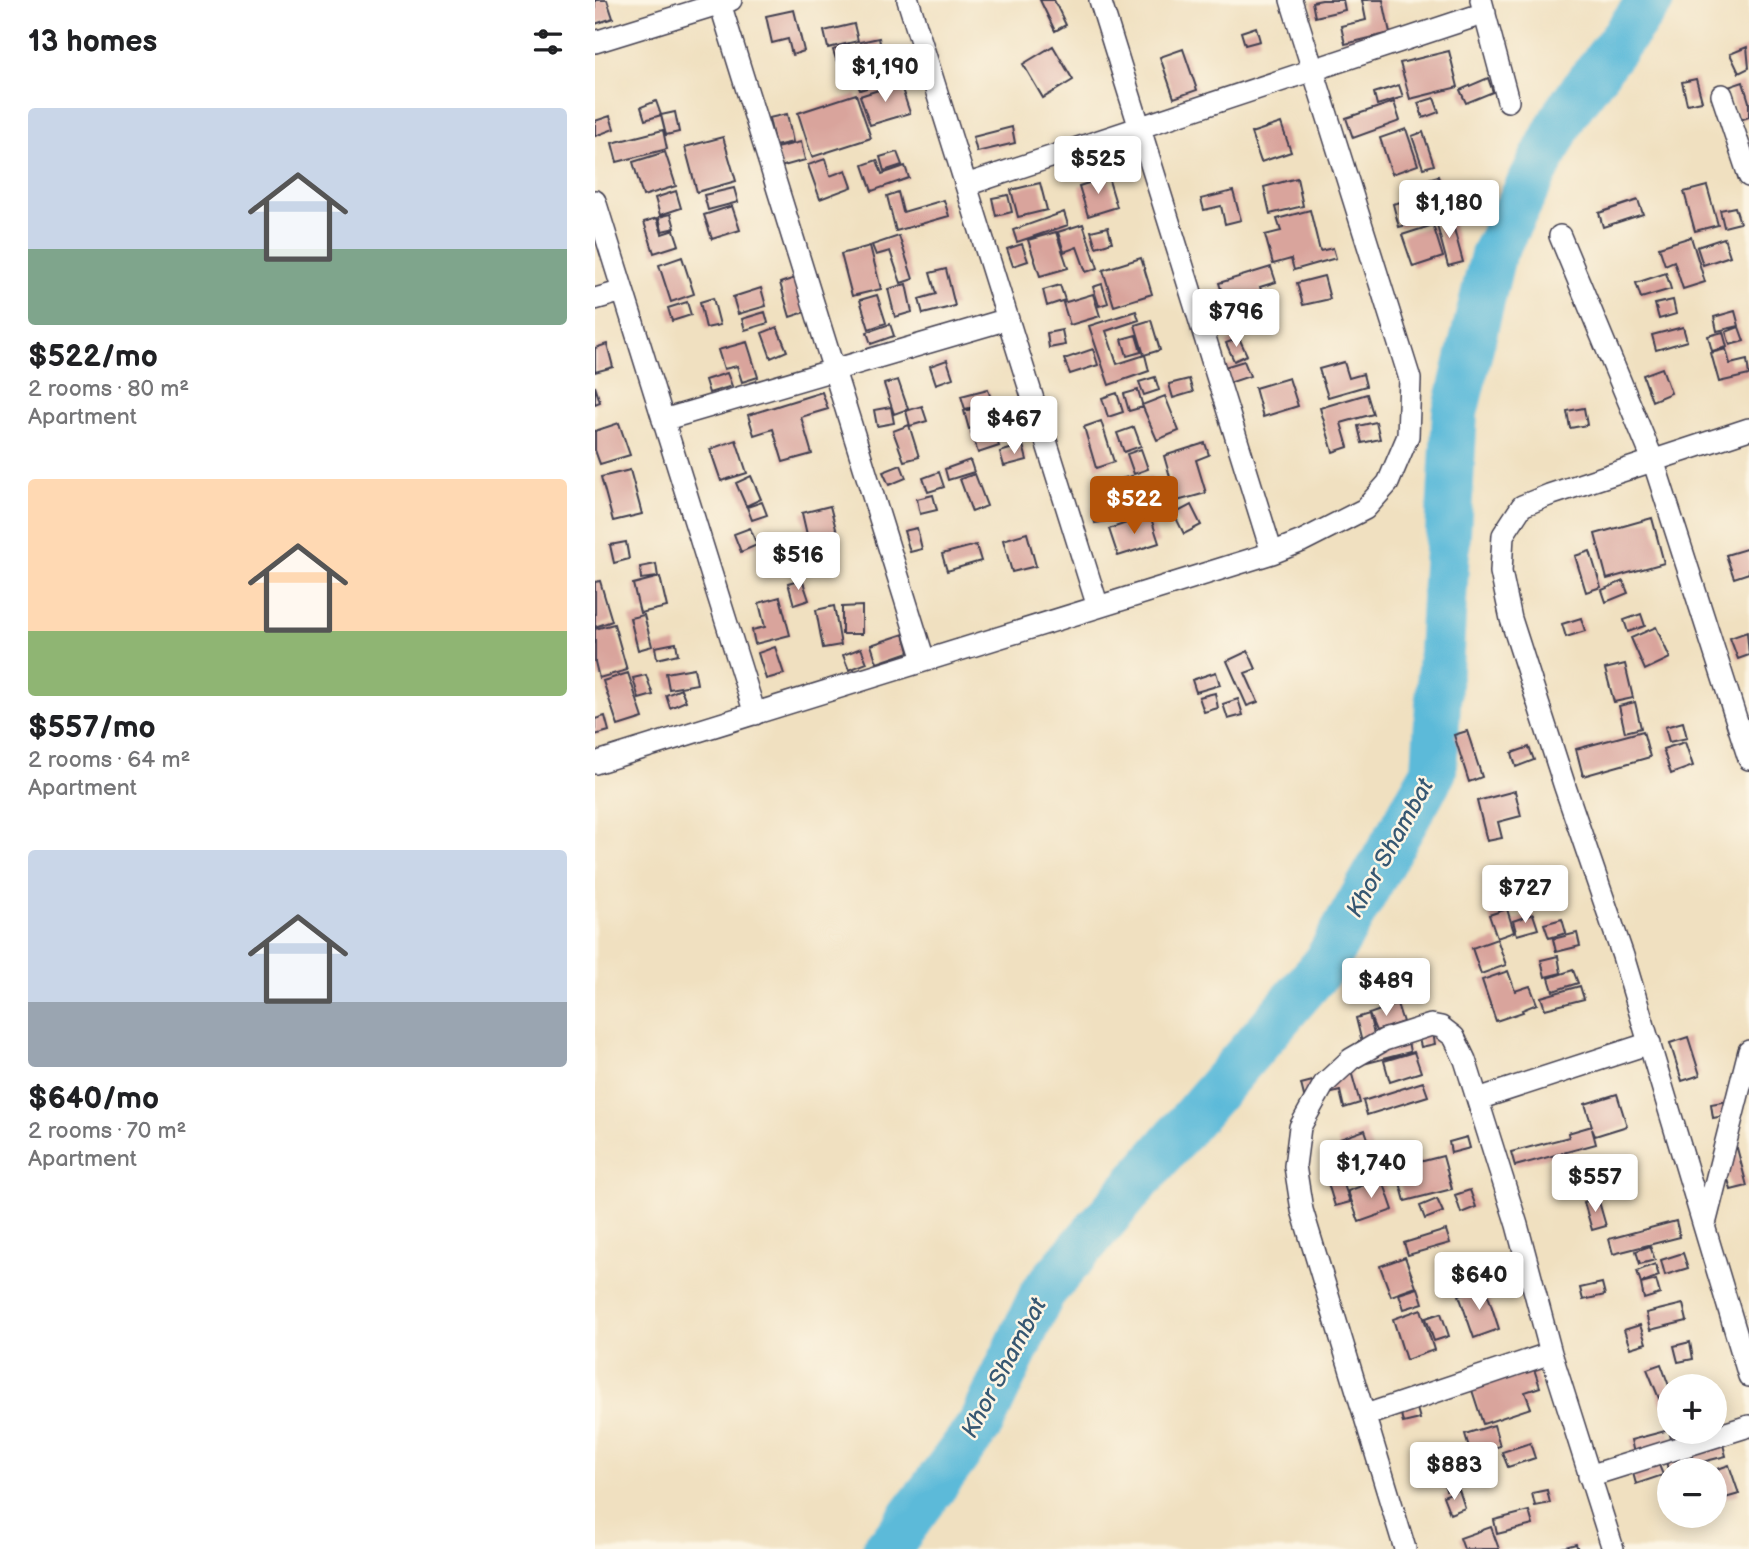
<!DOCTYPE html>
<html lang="en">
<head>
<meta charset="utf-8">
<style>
	:root { --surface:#fff; --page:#f6f6f6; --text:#202124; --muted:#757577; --accent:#b45309 }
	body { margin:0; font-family:"Balsamiq Sans",sans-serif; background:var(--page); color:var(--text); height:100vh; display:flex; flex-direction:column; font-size:26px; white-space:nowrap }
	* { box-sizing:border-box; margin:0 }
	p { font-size:23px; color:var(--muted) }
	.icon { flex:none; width:38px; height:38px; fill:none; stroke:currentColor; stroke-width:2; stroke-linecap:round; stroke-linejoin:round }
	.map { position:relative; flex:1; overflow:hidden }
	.details { display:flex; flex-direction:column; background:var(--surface); width:595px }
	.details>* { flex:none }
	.fabs { position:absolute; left:1062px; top:1374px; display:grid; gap:14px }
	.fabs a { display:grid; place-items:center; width:70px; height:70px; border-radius:50%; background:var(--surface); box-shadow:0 4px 18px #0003; font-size:35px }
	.price { position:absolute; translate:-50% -60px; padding:0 16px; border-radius:7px; background:#fff; color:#222; font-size:23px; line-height:46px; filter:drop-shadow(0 2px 4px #0008) }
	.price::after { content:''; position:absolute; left:50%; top:42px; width:21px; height:16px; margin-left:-10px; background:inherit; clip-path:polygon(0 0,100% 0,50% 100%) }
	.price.active { background:var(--accent); color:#fff }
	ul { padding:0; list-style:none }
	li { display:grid; align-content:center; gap:14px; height:371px; padding:0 28px }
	li span { display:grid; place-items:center; height:217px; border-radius:7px; color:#555 }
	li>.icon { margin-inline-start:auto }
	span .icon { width:126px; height:126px; fill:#fffc; stroke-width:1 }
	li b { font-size:30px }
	h2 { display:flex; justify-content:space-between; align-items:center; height:84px; padding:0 28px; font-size:30px }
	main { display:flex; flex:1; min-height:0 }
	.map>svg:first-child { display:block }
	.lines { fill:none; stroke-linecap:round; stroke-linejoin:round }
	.river { stroke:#5bbad9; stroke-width:46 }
	.building { fill:#d9a49c }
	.street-casing { stroke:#413e4f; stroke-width:24 }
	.street { stroke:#fff; stroke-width:21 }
	.labels { text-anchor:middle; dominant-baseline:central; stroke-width:5; stroke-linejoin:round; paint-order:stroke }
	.water-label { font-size:24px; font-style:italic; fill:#365772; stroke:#fcf5e5 }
</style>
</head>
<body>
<main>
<section class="details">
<h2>13 homes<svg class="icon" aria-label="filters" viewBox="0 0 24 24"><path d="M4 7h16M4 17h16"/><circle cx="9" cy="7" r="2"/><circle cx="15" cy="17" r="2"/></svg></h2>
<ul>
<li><span style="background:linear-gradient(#c9d6e8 65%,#7fa58c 0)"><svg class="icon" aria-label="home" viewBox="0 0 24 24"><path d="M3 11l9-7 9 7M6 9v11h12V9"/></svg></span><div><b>$522/mo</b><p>2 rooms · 80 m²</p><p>Apartment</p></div></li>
<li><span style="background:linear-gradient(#ffd9b3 70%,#8fb573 0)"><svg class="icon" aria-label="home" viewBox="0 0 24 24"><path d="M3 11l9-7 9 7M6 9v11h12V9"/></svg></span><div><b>$557/mo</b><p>2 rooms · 64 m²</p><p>Apartment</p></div></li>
<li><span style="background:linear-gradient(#c9d6e8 70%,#9aa5b1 0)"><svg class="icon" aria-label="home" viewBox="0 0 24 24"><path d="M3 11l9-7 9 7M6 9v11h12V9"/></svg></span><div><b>$640/mo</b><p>2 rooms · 70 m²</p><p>Apartment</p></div></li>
</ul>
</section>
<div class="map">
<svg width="1154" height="1549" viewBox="0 0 1154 1549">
	<rect width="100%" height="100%" fill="#fcf5e5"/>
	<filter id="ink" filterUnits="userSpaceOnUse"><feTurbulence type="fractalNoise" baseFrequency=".0143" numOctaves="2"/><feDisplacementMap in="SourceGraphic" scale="14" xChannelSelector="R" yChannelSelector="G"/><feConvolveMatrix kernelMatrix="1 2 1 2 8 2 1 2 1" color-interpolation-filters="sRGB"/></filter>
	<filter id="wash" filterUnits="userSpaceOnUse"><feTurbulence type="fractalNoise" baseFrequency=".00686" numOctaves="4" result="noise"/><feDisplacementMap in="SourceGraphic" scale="28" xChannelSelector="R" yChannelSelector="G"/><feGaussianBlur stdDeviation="1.57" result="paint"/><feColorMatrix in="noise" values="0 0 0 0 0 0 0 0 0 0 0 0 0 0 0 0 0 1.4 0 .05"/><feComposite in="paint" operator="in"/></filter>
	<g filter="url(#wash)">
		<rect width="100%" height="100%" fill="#f0e0c0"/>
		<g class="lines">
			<path class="river" d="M290,1549L297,1543L387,1422L448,1292L729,965L839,771L860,413L898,255L971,112L1056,0"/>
		</g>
		<g id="blocks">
			<path class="building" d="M0,0H12L18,18L0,24Z
				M445,0H459L471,25L460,31Z
				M727,0H748L750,10L720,17L717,2Z
				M767,0H788L795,33L750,44L746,26L771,20Z
				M199,10L209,51L197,55L193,39L177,43L171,16Z
				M259,24L263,41L233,48L229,31Z
				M661,27L665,41L650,45L646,32Z
				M284,38L287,53L269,57L265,42Z
				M254,44L258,57L242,62L238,50Z
				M458,46L478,80L448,98L428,64Z
				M1152,47L1154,68L1144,73L1135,54Z
				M588,49L602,90L579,98L565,57Z
				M854,51L863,87L815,99L805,63Z
				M271,64L278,86L265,90L257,69Z
				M893,78L898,92L871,103L865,90Z
				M1101,79L1107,101L1092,104L1087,82Z
				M1148,82L1154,102V117L1145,120L1133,87Z
				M305,83L315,113L275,125L265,96Z
				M804,85L808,97L782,105L779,93Z
				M261,94L276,138L217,157L203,113Z
				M839,98L844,112L828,118L823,103Z
				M61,101L66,115L50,120L46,107Z
				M799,102L805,121L758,138L751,118Z
				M80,112L84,132L71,135L66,115Z
				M192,114L198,142L180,146L174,118Z
				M15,116L19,129L0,136V121Z
				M686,123L696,152L666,162L656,133Z
				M417,127L420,143L382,152L378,137Z
				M811,129L823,165L797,174L785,138Z
				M68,130L72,149L22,162L17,143Z
				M828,132L839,165L828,168L817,136Z
				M128,137L141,181L102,192L90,147Z
				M206,142L210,160L185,167L181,148Z
				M70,152L81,186L48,196L38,162Z
				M302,152L307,165L289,171L285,157Z
				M230,159L235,176L251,170L257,187L225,199L213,165Z
				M282,160L287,174L310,166L314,178L277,191L268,165Z
				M843,176L855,212L839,217L827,181Z
				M513,177L522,207L493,216L484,186Z
				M702,178L708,206L675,214L669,187Z
				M445,183L452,210L423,217L416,190Z
				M1112,186L1123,225L1100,231L1089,192Z
				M139,188L143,202L113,210L109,195Z
				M81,191L86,208L65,215L60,198Z
				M638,191L646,220L630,224L626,206L609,210L606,199Z
				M303,192L308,212L349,200L354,216L301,231L292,196Z
				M413,195L417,212L401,216L397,198Z
				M829,196L835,219L804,227L798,204Z
				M1043,200L1048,214L1008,227L1004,213Z
				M137,206L145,230L117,239L109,215Z
				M1140,207L1145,223L1129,227L1125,210Z
				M715,210L725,251L738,248L741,258L699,270L696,259L678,264L670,235L686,231L682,219Z
				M469,212L473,225L422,242L418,230Z
				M76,214L80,228L67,231L64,217Z
				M855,214L868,262L853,266L840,218Z
				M62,218L67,234L79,230L84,245L59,253L49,222Z
				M488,224L503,268L491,272L482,247L469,252L463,232Z
				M838,225L848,257L818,267L807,235Z
				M513,227L517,242L501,247L496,231Z
				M461,232L473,268L445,276L433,240Z
				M304,236L318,279L306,283L295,251L281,255L277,245Z
				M1096,237L1110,282L1088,289L1079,261L1070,265L1064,247Z
				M1129,238L1135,256L1108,265L1102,247Z
				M427,244L433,261L418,266L412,249Z
				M275,246L286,289L257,296L246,254Z
				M87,257L99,294L76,302L64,265Z
				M546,258L557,294L519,306L508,270Z
				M676,267L681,282L665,287L669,300L633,312L624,283Z
				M351,269L360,306L328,314L324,299L341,294L335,273Z
				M1071,273L1076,289L1046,298L1041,283Z
				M729,276L735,299L708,305L702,283Z
				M200,278L210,312L195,317L185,283Z
				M311,284L317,312L300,317L293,289Z
				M507,284L513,303L504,306L498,287Z
				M465,285L470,300L452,306L448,290Z
				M166,288L171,306L143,314L138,297Z
				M498,294L505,316L475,325L468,303Z
				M282,295L291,323L274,329L265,300Z
				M118,298L125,325L111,328L105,302Z
				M1078,300L1081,314L1064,319L1060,304Z
				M92,302L96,315L77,321L73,308Z
				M673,304L678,318L635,330L631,317Z
				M541,311L544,320L511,331L522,364L550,355L554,371L514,385L494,326Z
				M1140,311L1144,326L1122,331L1119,317Z
				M170,312L173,323L150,330L147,319Z
				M556,320L565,350L549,355L540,325Z
				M295,324L299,336L276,344L272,332Z
				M182,327L192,351L176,358L167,333Z
				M1088,327L1092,341L1061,350L1057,335Z
				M1144,327L1149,341L1135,345L1131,332Z
				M467,330L470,345L454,348L452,333Z
				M1128,332L1132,347L1117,351L1113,336Z
				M541,335L546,352L532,356L527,339Z
				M644,338L652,355L639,361L631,343Z
				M152,342L163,377L147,382L142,366L129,369L123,350Z
				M12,344L18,367L0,372V348Z
				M498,349L503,365L475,374L469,359Z
				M1131,349L1135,364L1152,360L1154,375L1124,382L1116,353Z
				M352,360L358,378L341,384L335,366Z
				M649,361L655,376L631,384L626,368Z
				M749,362L754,378L768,374L771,386L733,397L724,369Z
				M1067,368L1076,393L1057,401L1048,375Z
				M132,373L137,386L114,393L110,380Z
				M560,377L564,390L549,395L544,382Z
				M694,378L703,406L668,417L660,388Z
				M594,379L598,392L578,398L574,384Z
				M303,380L313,409L299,414L289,384Z
				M0,386L5,402L0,404Z
				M393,389L397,403L370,409L366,396Z
				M543,390L548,407L534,411L529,394Z
				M227,392L233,409L206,417L217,454L188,462L178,429L159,435L153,415Z
				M522,393L528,412L513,417L507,398Z
				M772,394L778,414L746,423L753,447L738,452L725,408Z
				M570,396L584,431L562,440L547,405Z
				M400,403L404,421L374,429L369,411Z
				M327,406L332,421L315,426L311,411Z
				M296,407L299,423L282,426L279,410Z
				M989,408L992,425L975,428L972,411Z
				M506,421L519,462L501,468L489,427Z
				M781,422L785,439L767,443L763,426Z
				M24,423L35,455L5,464L0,450V431Z
				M314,425L324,457L309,461L298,431Z
				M397,425L404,446L383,453L376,432Z
				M539,427L546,446L529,452L522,433Z
				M141,440L152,473L126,481L115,449Z
				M610,443L614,455L601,460L611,493L582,501L569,456Z
				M428,445L432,460L409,466L405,452Z
				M546,449L553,469L539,474L532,454Z
				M375,460L379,472L353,480L350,469Z
				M306,465L311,478L294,485L288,472Z
				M35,470L47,514L18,521L6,477Z
				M344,472L349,487L333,492L328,478Z
				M380,474L392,506L377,512L365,479Z
				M156,476L166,499L151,506L141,483Z
				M537,476L545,507L523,513L515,482Z
				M557,477L561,494L547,497L543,481Z
				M338,495L342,510L325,514L322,499Z
				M167,502L172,515L157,520L152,507Z
				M515,505L517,520L500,523L497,509Z
				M596,505L606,525L589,534L579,514Z
				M235,506L246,548L232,552L228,536L213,539L207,513Z
				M555,515L564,543L523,556L514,529Z
				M1057,518L1069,563L1012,579L1000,534Z
				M155,528L162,545L146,552L139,534Z
				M322,528L327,549L315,552L309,531Z
				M432,533L441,566L417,572L408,540Z
				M31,542L34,559L19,563L15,545Z
				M180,545L183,559L168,563L164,549Z
				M381,545L386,561L352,571L347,554Z
				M1154,548V573L1139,578L1131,555Z
				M995,551L1006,587L991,592L980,556Z
				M61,564L63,577L46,579L45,567Z
				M65,577L72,607L45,613L38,584Z
				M207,579L214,600L199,605L193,583Z
				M5,581L17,621L0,627V582Z
				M1028,581L1033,593L1011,602L1007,590Z
				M185,597L195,635L160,644L157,630L170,627L164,603Z
				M239,606L246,645L228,648L221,610Z
				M267,606V634H247V607Z
				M1046,614L1050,626L1033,632L1029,620Z
				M49,615L57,646L43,650L35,618Z
				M986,618L990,631L971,637L967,624Z
				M19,624L32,670L4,678L0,662V629Z
				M1061,627L1075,658L1050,670L1036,638Z
				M1152,632L1154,655L1143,659L1135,638Z
				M309,634L314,652L282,663L276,645Z
				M81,643L83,654L62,659L60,647Z
				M180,647L189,674L171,679L163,653Z
				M266,648L272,663L254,670L248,655Z
				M653,651L661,669L650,673L663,702L652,706L632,661Z
				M1030,664L1038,698L1019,702L1010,669Z
				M99,668L102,684L74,689L71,673Z
				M621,672L625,685L601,692L597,680Z
				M33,673L48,718L23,726L8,681Z
				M51,675L58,695L44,699L38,678Z
				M86,689L91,701L75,708L71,695Z
				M620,693L623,708L609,712L604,697Z
				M643,699L648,715L633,719L628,704Z
				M1040,702L1046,728L1030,732L1024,706Z
				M10,716L14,731L0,735V719Z
				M1088,722L1092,738L1074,742L1070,727Z
				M872,731L887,777L874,782L859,735Z
				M1048,731L1055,757L988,776L981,749Z
				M1090,742L1098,766L1076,774L1068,749Z
				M934,747L939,760L921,767L917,753Z
				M920,791L926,816L903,822L907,838L892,841L882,801Z
				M937,875L940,888L923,892L920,878Z
				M957,884L960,897L943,900L941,887Z
				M912,909L919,932L902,938L894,915Z
				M938,914L943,929L922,935L918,921Z
				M967,919L971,933L954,938L949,924Z
				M982,933L985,946L961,952L958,939Z
				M902,939L911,965L886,974L877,948Z
				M963,956L966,973L950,977L946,960Z
				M978,970L983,983L958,991L954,978Z
				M913,971L920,991L935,986L942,1004L927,1010L928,1012L901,1021L887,980Z
				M985,986L989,999L950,1009L946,997Z
				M802,1004L808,1022L781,1031L774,1014Z
				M774,1014L781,1043L812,1036L815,1052L772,1063L761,1018Z
				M837,1027L840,1044L826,1047L822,1030Z
				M1093,1037L1105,1075L1087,1081L1075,1043Z
				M819,1052L826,1072L795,1082L789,1061Z
				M756,1071L765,1103L749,1108L745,1091L710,1100L706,1084Z
				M828,1082L833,1096L772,1115L768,1101Z
				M1022,1094L1032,1126L1000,1136L997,1129L1001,1144L920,1166L916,1152L974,1137L973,1133L997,1126L990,1104Z
				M1133,1101L1134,1115L1118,1118L1116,1104Z
				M770,1130L780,1159L751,1169L742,1140Z
				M872,1137L875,1148L856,1153L854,1142Z
				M1142,1148L1152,1186L1136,1190L1126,1153Z
				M848,1156L857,1189L810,1201L801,1168Z
				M746,1176L755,1202L740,1206L732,1180Z
				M787,1178L798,1210L764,1222L753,1191Z
				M875,1190L881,1207L866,1213L860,1195Z
				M1003,1198L1011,1226L997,1230L989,1202Z
				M842,1199L848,1212L830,1219L825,1206Z
				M1081,1221L1085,1237L1018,1254L1014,1239Z
				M851,1230L855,1243L813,1255L809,1243Z
				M1055,1246L1060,1260L1045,1264L1041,1251Z
				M1088,1253L1093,1268L1070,1275L1066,1260Z
				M810,1257L821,1287L796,1296L785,1266Z
				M1060,1264L1064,1276L1046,1283L1042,1271Z
				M1061,1280L1065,1294L1049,1299L1046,1284Z
				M1007,1283L1010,1295L988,1300L985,1288Z
				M890,1286L904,1329L879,1338L864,1295Z
				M823,1288L828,1303L809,1309L804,1294Z
				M1088,1304L1092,1321L1055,1330L1051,1313Z
				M826,1309L839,1350L811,1360L798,1319Z
				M846,1313L854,1336L839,1341L831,1318Z
				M1045,1325L1051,1343L1035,1348L1029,1330Z
				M1095,1342L1098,1359L1083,1362L1079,1346Z
				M937,1363L945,1387L930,1392L936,1408L888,1424L875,1384Z
				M1066,1364L1074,1386V1423L1052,1369Z
				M1107,1379L1109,1386H1089V1385Z
				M821,1405L825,1419L808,1423L805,1409Z
				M899,1425L905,1446L876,1454L870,1434Z
				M1124,1429L1131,1456L1099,1464L1091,1437Z
				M1074,1430L1082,1465L1093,1462L1095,1470H1073L1069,1451L1040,1458L1036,1440Z
				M935,1443L940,1458L913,1467L907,1452Z
				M869,1447L880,1480L851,1490L840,1456Z
				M1064,1465L1068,1475L1041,1484L1038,1473Z
				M1134,1465L1144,1494L1120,1501V1470Z
				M864,1490L870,1508L855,1514L848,1496Z
				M952,1490L955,1503L940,1506L937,1493Z
				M934,1511L938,1525L902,1534L899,1520Z
				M896,1527L904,1549H869L865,1538Z
				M981,1544L983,1549H966V1548Z"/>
		</g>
	</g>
	<g filter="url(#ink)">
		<use href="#blocks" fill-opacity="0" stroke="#413e4f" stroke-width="2"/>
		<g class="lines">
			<g class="street-casing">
				<path id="street" d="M124,0L329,660
					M313,0L503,607
					M886,0L913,101
					M0,42L136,0
					M1127,95L1154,176
					M371,185L890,13
					M0,201L160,714
					M965,236L1058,460L1154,759
					M0,299L28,291
					M68,420L413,319
					M1154,429L954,495L927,506L908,535L906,572L916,619L970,787L1028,956L1154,1376
					M677,553L707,541L770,509L793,483L813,436L815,379L696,0
					M0,763L677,553L505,0
					M883,1099L1055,1043
					M1110,1224L1154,1051
					M771,1415L956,1353
					M994,1476L1154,1426
					M810,1549L707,1210L700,1166L705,1127L729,1084L756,1059L789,1040L836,1025L846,1027L859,1037L870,1060L922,1225L956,1353L1018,1549"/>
			</g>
			<use href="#street" class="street"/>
		</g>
	</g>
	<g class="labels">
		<g class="water-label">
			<text transform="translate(795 848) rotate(-61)">Khor Shambat</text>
			<text transform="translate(409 1368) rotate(-62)">Khor Shambat</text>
		</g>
	</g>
</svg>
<div class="fabs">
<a>+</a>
<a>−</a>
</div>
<b class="price" style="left:290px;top:104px">$1,190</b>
<b class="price" style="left:503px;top:196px">$525</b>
<b class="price" style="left:854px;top:240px">$1,180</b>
<b class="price" style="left:641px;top:349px">$796</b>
<b class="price" style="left:419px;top:456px">$467</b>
<b class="price active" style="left:539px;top:536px">$522</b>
<b class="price" style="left:203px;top:592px">$516</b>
<b class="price" style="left:930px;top:925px">$727</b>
<b class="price" style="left:791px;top:1018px">$489</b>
<b class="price" style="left:776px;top:1200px">$1,740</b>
<b class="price" style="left:1000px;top:1214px">$557</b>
<b class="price" style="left:884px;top:1312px">$640</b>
<b class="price" style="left:859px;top:1502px">$883</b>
</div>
</main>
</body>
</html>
